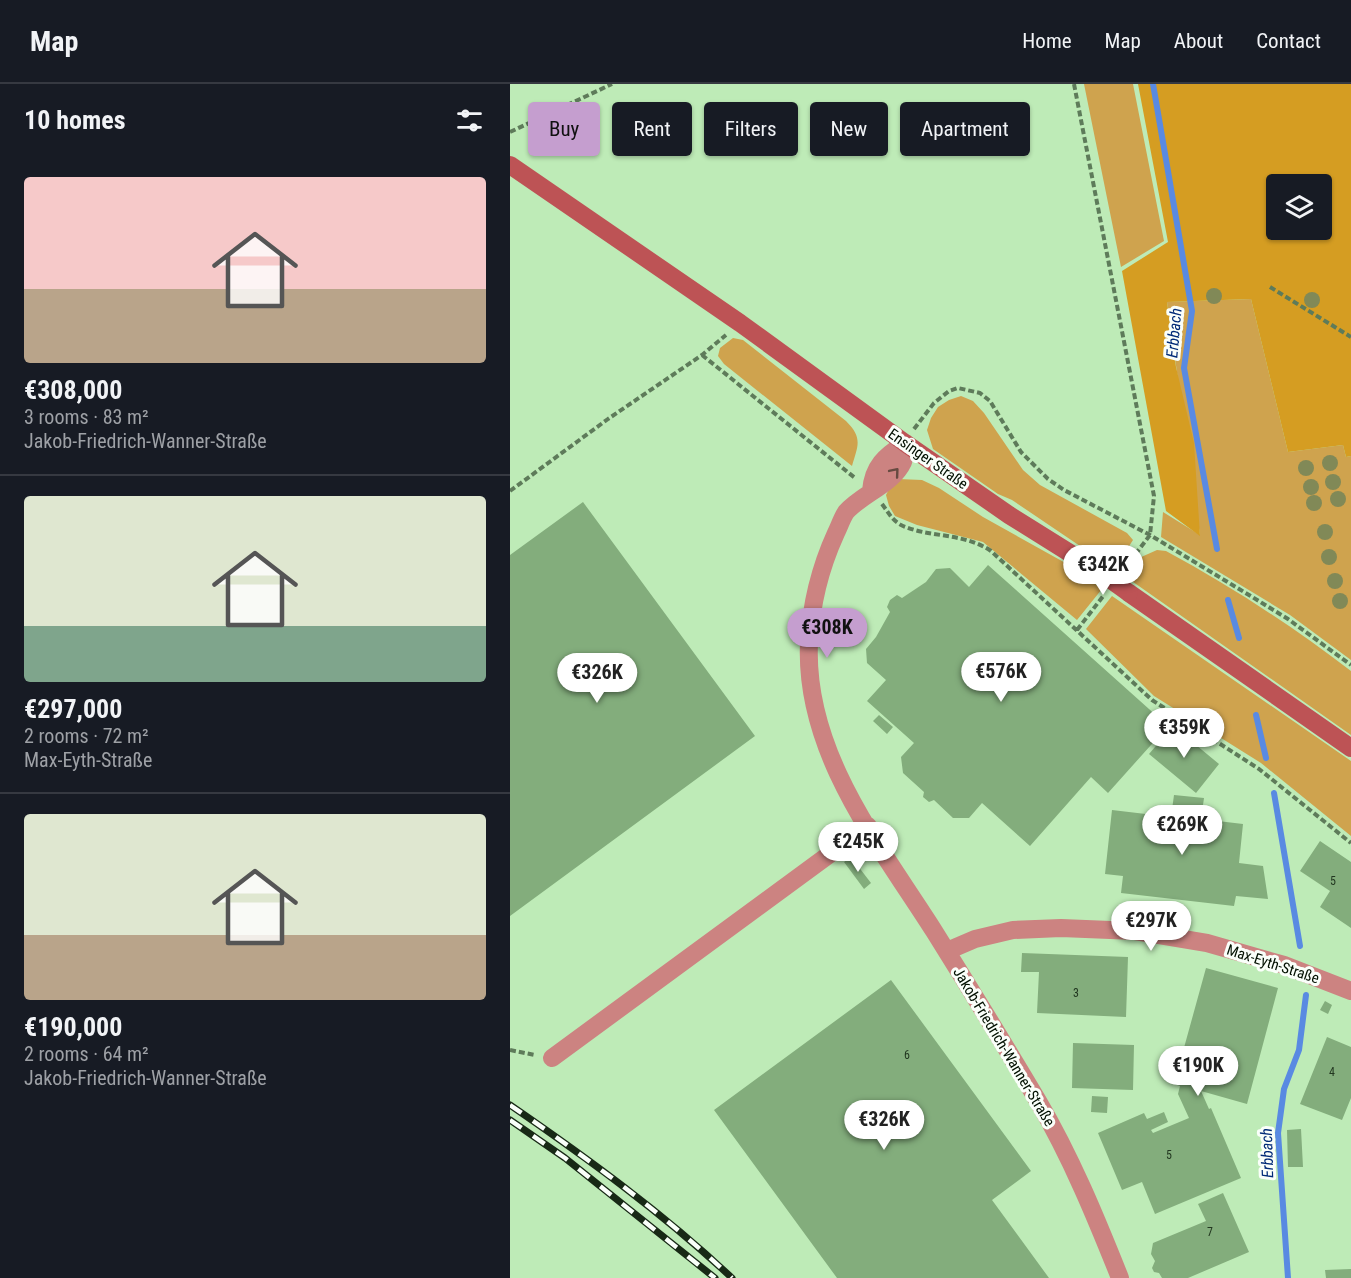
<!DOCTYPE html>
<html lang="en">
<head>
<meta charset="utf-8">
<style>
	:root { --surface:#171b24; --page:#242831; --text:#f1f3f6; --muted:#9ea1a6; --line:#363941; --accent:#c59ecf }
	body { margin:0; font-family:"Roboto Condensed",sans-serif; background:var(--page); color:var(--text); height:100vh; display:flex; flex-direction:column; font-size:22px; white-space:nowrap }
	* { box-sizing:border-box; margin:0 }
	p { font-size:20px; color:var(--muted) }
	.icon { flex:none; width:33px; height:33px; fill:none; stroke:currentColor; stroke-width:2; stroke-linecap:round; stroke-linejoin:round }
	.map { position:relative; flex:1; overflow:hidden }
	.drawer { display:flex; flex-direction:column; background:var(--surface); width:510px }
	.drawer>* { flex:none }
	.guide { position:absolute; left:18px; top:18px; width:570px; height:54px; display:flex; gap:12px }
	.controls { position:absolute; left:756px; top:90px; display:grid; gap:12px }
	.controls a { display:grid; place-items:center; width:66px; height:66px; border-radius:6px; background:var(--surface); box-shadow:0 2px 4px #0004; font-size:30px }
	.price { position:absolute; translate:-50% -51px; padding:0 14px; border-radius:21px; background:#fff; color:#222; font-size:20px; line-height:39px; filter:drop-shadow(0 2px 3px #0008) }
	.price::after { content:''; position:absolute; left:50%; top:36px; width:18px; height:14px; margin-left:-9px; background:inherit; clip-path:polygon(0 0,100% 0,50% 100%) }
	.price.selected { background:var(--accent); color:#111 }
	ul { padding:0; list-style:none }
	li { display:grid; align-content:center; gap:12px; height:318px; padding:0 24px }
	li+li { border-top:2px solid var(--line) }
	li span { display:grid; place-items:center; height:186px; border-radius:6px; color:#555 }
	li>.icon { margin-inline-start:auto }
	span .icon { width:108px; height:108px; fill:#fffc; stroke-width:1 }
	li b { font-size:26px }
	h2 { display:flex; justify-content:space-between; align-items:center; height:72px; padding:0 24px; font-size:26px }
	.chip { padding:0 21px; border-radius:6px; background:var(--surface); box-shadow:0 2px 4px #0004; font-size:21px; line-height:54px }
	.chip.selected { background:var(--accent); color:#111 }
	header { display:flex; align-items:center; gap:36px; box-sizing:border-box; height:84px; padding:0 30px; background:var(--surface); border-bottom:2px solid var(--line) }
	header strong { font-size:28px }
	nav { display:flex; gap:33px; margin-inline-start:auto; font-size:21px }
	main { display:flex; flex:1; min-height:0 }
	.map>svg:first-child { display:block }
	.green { fill:#cfa34e }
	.forest { fill:#d59d22; fill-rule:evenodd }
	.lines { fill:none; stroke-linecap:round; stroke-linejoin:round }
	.stream { stroke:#598ae2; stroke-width:6 }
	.building { fill:#83ad7c }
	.path { stroke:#5e7b5a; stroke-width:4; stroke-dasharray:6 3; stroke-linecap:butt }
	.street { stroke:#cc8381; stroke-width:18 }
	.secondary { stroke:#bd5355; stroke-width:18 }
	.rail-casing { stroke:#182916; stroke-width:7 }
	.rail { stroke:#fafffa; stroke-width:4.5; stroke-dasharray:14; stroke-linecap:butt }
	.secondary-bridge { stroke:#bd5355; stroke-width:18 }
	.tree { fill:#818957 }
	.oneway { stroke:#674a41 }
	.labels { text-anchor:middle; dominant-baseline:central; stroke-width:6; stroke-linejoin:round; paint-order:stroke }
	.number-label { font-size:12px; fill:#223720 }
	.street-label { font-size:15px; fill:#021001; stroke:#fafffa }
	.water-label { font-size:16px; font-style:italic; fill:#012b77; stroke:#fafffa }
</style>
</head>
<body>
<header>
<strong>Map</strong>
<nav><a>Home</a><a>Map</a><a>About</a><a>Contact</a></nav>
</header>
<main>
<section class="drawer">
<h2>10 homes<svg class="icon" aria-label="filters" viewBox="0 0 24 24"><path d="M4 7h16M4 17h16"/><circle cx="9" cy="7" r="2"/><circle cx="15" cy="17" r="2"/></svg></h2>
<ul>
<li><span style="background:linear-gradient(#f6c9c9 60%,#b9a48a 0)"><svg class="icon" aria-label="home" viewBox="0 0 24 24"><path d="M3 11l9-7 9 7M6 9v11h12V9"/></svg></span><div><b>€308,000</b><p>3 rooms · 83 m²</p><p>Jakob-Friedrich-Wanner-Straße</p></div></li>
<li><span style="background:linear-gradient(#dfe7d0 70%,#7fa58c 0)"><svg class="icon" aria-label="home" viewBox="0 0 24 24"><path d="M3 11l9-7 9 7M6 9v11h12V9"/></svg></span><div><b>€297,000</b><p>2 rooms · 72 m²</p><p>Max-Eyth-Straße</p></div></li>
<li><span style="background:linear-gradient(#dfe7d0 65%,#b9a48a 0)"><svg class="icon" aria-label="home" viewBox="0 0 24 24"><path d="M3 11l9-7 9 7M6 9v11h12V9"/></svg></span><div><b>€190,000</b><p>2 rooms · 64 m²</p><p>Jakob-Friedrich-Wanner-Straße</p></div></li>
</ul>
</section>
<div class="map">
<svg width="841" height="1194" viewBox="0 0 841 1194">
	<rect width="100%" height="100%" fill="#beebb7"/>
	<path class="green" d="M574,0H623L654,157L611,183Z
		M741,215L778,368L833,361L836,373L841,372V576L780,531L651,453L653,428L690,451L657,218Z
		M223,254L233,256L336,337C353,354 348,361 342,382L214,280L208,272L210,264Z
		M451,312L463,317L474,329L513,386L530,401L617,449L623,456L604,485L502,416L488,410L423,365L417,346L421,334L428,323L439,316Z
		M388,395L412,396L429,404L473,433L559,481L592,505L567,536L473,458L407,441L385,432L379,422L376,411L381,401Z
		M647,466L656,467C721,502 782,542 841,587V651L616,493L629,474Z
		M602,512L841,677V752L751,679L644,612L576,545Z"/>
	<path class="forest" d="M628,0H841V372L836,373L833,361L778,368L741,215L657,218L666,283L684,359L690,452L656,427L612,187L658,158ZM766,100H812V146H766Z"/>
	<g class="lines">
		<path class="stream" d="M643,0L682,227L674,284L707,465
			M718,516L729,554
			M746,631L756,674
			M764,709L790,862
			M778,1194L768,1049L774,1005L789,966L796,911"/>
	</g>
	<path class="building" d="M73,418L245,652L0,832V471Z
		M478,481L658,642L598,709L581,693L520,762L472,719L459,734H443L424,716L419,718L413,713L414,708L393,689L391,673L404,659L357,617L376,596L357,579L356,565L366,553L380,528L377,523L380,516L387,511L392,514L416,498L426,485L440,484L459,503Z
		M369,631L383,643L377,650L363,637Z
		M663,642L709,680L686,709L639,670Z
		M664,711L694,714L691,735L733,740L729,779L753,782L758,815L726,812L724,822L611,809L613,792L595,790L602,726L661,733Z
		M810,757L841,778V844L810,823L820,807L790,787Z
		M341,773L361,799L354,805L334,778Z
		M512,869L618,873L616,933L527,929L529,888H511Z
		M696,884L768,904L737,1020L691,1007L699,1025L701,1024L731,1094L645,1130L632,1098L612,1106L588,1049L634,1029L637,1035L654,1028L658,1038L641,1046L643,1049L679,1034L668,1010L670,1002L664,1000Z
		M381,896L521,1087L482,1116L539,1194H327L204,1026Z
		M815,917L822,921L818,930L810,926Z
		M817,953L841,963V1014L832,1036L790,1020Z
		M563,959L624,961L623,1006L562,1004Z
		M582,1012L598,1013L597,1029L581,1028Z
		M791,1045L793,1083H778L777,1046Z
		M713,1109L739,1168L678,1194H652L649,1189L644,1188L642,1184L645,1177L641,1170L643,1159L696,1137L688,1120Z
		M841,1185V1194H816L815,1186Z"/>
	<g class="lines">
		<path class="path" d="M564,0L644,412L640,451L615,484
			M0,48L102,0
			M760,203L841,253
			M192,271L345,394
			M404,345L424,319L439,307L448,304L470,309L480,317L511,368L538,395L554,406L640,451L739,511L778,535L841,581
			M0,407L98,335L192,271L216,251
			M372,420C378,428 382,436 391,441C418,454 453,448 481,467L642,616L749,685L841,759
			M567,546L594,511
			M0,966L25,971"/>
		<path class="street" d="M395,359C394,365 395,373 393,378C383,400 352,410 336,428C332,434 329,443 326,449C310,484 301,521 299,559C294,668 368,759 424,847C459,903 494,960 528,1017C561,1073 586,1134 610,1194
			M361,407C363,382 375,372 395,359
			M437,867L465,855L503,846L551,844L625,847L697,859L774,881L841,907
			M42,974L358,742"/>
		<path class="secondary" d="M0,81L230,239L395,359L499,431L587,486
			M619,509L841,664"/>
		<g class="rail-casing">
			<path id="rail" d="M0,1021C77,1074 154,1130 222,1194
				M0,1036L55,1074L205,1194"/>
		</g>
		<use href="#rail" class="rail"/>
		<path class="secondary-bridge" d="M587,486L619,509"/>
	</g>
	<g class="tree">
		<circle cx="704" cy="212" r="8"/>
		<circle cx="802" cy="216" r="8"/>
		<circle cx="820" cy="379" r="8"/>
		<circle cx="796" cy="384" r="8"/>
		<circle cx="823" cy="398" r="8"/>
		<circle cx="801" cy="403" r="8"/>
		<circle cx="828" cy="415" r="8"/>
		<circle cx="804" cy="419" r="8"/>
		<circle cx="815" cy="448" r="8"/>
		<circle cx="819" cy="473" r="8"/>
		<circle cx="825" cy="497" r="8"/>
		<circle cx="830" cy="517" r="8"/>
	</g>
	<defs><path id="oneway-chevron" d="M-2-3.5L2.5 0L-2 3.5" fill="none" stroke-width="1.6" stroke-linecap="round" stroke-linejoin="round" transform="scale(1.5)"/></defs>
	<use class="oneway" href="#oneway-chevron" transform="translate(385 388) rotate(-50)"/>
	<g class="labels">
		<g class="number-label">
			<text x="823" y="797">5</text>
			<text x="566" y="909">3</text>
			<text x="397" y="971">6</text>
			<text x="822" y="988">4</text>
			<text x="659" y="1071">5</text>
			<text x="700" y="1148">7</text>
		</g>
		<g class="street-label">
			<text transform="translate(418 375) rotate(35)">Ensinger Straße</text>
			<text transform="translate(763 880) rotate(18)">Max-Eyth-Straße</text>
			<text transform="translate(494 963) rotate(59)">Jakob-Friedrich-Wanner-Straße</text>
		</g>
		<g class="water-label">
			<text transform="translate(664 249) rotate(-85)">Erbbach</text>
			<text transform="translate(757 1069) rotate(-92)">Erbbach</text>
		</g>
	</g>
</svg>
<div class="controls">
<a><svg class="icon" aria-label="layers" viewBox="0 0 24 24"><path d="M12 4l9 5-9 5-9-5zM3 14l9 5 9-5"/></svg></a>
</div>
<b class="price" style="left:593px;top:512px">€342K</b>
<b class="price selected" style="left:317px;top:575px">€308K</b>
<b class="price" style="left:491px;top:619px">€576K</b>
<b class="price" style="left:87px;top:620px">€326K</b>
<b class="price" style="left:674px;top:675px">€359K</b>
<b class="price" style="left:672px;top:772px">€269K</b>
<b class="price" style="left:348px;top:789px">€245K</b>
<b class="price" style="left:641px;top:868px">€297K</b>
<b class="price" style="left:688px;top:1013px">€190K</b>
<b class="price" style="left:374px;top:1067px">€326K</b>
<div class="guide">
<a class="chip selected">Buy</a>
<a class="chip">Rent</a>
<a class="chip">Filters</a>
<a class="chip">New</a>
<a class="chip">Apartment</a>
</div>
</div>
</main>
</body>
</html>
